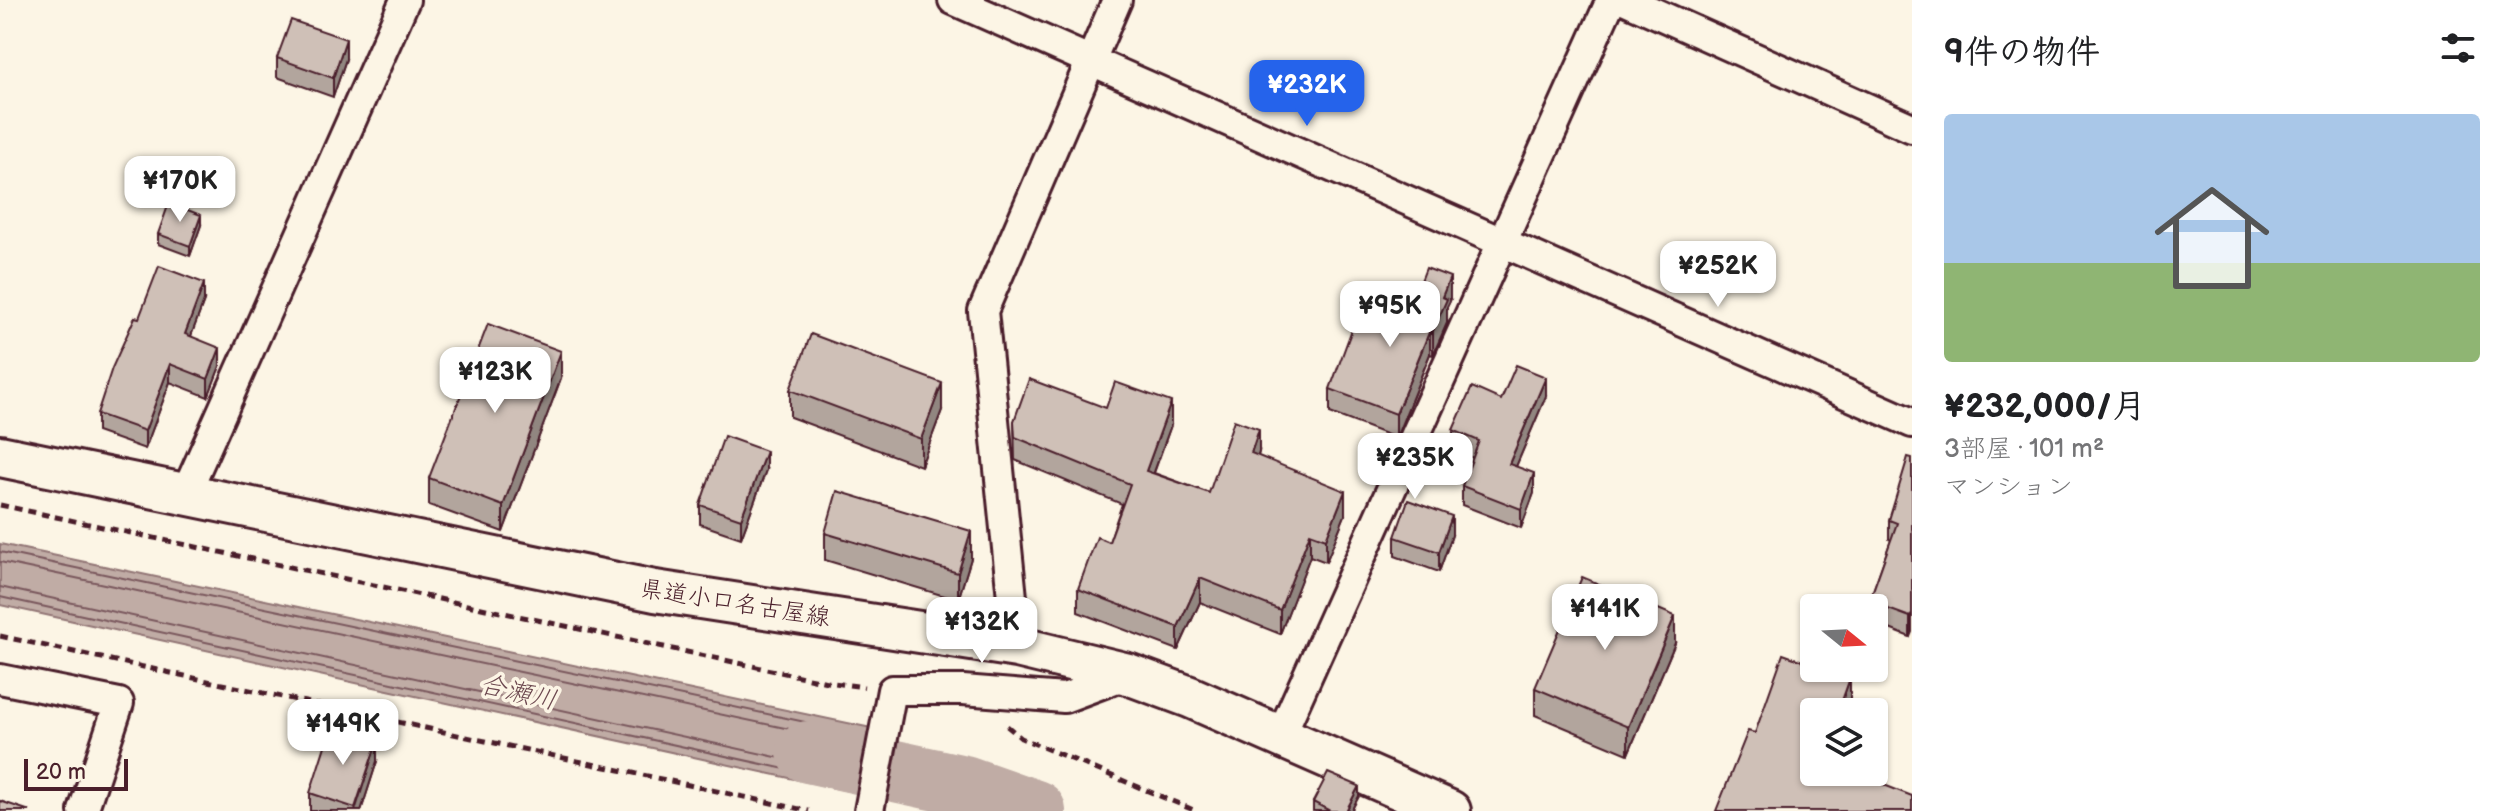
<!DOCTYPE html>
<html lang="ja">
<head>
<meta charset="utf-8">
<style>
	:root { --surface:#fff; --page:#f6f6f6; --text:#202124; --muted:#757577; --line:#e0e0e0; --accent:#2563eb }
	body { margin:0; font-family:"Balsamiq Sans","Klee One",sans-serif; background:var(--page); color:var(--text); height:100vh; display:flex; flex-direction:column; font-size:30px; white-space:nowrap }
	* { box-sizing:border-box; margin:0 }
	p { font-size:26px; color:var(--muted) }
	.icon { flex:none; width:44px; height:44px; fill:none; stroke:currentColor; stroke-width:2; stroke-linecap:round; stroke-linejoin:round }
	.map { position:relative; flex:1; overflow:hidden }
	.panel { display:flex; flex-direction:column; background:var(--surface); width:600px }
	.panel>* { flex:none }
	.needle { width:52px; rotate:108deg }
	.buttons { position:absolute; left:1800px; top:594px; display:grid; gap:16px }
	.buttons a { display:grid; place-items:center; width:88px; height:88px; border-radius:8px; background:var(--surface); box-shadow:0 2px 6px #0004; font-size:40px }
	.scale { position:absolute; left:24px; bottom:20px; width:104px; box-sizing:border-box; padding-left:8px; border:4px solid #4a1f2b; border-top:0; font-size:22px; line-height:28px; white-space:nowrap; color:#4a1f2b; -webkit-text-stroke:6px #fcf5e5; paint-order:stroke }
	.price { position:absolute; translate:-50% -68px; padding:0 18px; border-radius:16px; background:#fff; color:#222; font-size:26px; line-height:52px; filter:drop-shadow(0 2px 4px #0008) }
	.price::after { content:''; position:absolute; left:50%; top:48px; width:24px; height:18px; margin-left:-12px; background:inherit; clip-path:polygon(0 0,100% 0,50% 100%) }
	.price.selected { background:var(--accent); color:#fff }
	ul { padding:0; list-style:none }
	li { display:grid; align-content:center; gap:16px; height:424px; padding:0 32px }
	li+li { border-top:2px solid var(--line) }
	li span { display:grid; place-items:center; height:248px; border-radius:8px; color:#555 }
	li>.icon { margin-inline-start:auto }
	span .icon { width:144px; height:144px; fill:#fffc; stroke-width:1 }
	li b { font-size:34px }
	h2 { display:flex; justify-content:space-between; align-items:center; height:96px; padding:0 32px; font-size:34px }
	main { display:flex; flex:1; min-height:0 }
	.map>svg:first-child { display:block }
	.water { fill:#c0aca5; stroke:#917474; stroke-width:2 }
	.lines { fill:none; stroke-linecap:round; stroke-linejoin:round }
	.shore { stroke:#79575c; stroke-width:2 }
	.river { stroke:#c0aca5; stroke-width:62 }
	.street-casing { stroke:#4a1f2b; stroke-width:34 }
	.secondary-casing { stroke:#4a1f2b; stroke-width:46 }
	.path { stroke:#4a1f2b; stroke-width:5; stroke-dasharray:8 6; stroke-linecap:butt }
	.street { stroke:#fcf5e5; stroke-width:28 }
	.secondary { stroke:#fcf5e5; stroke-width:40 }
	.wall { fill:#b2a59d; stroke:#4a1f2b; stroke-width:2 }
	.shaded-wall { fill:#918680; stroke:#4a1f2b; stroke-width:2 }
	.building { fill:#cfc0b7; stroke:#4a1f2b; stroke-width:2 }
	.labels { text-anchor:middle; dominant-baseline:central; stroke-width:7; stroke-linejoin:round; paint-order:stroke }
	.street-label { font-size:24px; fill:#4a1f2b; stroke:#fcf5e5 }
	.water-label { font-size:26px; font-style:italic; fill:#6d4950; stroke:#fcf5e5 }
</style>
</head>
<body>
<main>
<div class="map">
<svg width="1912" height="811" viewBox="0 0 1912 811">
	<rect width="100%" height="100%" fill="#fcf5e5"/>
	<filter id="ink" filterUnits="userSpaceOnUse"><feTurbulence type="fractalNoise" baseFrequency=".0125" numOctaves="2"/><feDisplacementMap in="SourceGraphic" scale="16" xChannelSelector="R" yChannelSelector="G"/><feConvolveMatrix kernelMatrix="1 2 1 2 8 2 1 2 1" color-interpolation-filters="sRGB"/></filter>
	<g filter="url(#ink)">
		<path class="water" d="M0,544L881,730L867,795L0,605Z"/>
		<g class="lines">
			<path class="shore" d="M0,552L867,735
				M0,562L856,743L859,748L854,770L849,773L0,587
				M0,597L858,785"/>
			<path class="river" d="M808,752L964,786L1035,811"/>
			<g class="street-casing">
				<path id="street" d="M953,0L1912,423
					M1626,0L1912,128
					M185,495L405,0
					M1017,647L983,311L1117,0
					M0,679L119,703L83,811
					M1280,737L1611,0
					M869,811L892,690H963L1064,698L1128,674"/>
			</g>
			<g class="secondary-casing">
				<path id="secondary" d="M0,456L655,591L1017,647L1128,674L1190,697L1450,811"/>
			</g>
			<path class="path" d="M0,505L827,682L864,687
				M0,636L809,811
				M1007,726L1021,738L1196,811"/>
			<use href="#street" class="street"/>
			<use href="#secondary" class="secondary"/>
		</g>
		<path class="wall" d="M277,58L346,59L333,97L277,77Z
			M201,225L190,256L158,244V234Z
			M204,301L191,336L220,366L208,397L170,382L145,449L97,432V414L139,318Z
			M1450,301L1447,307V323L1433,355L1430,354L1396,438L1330,413V389L1402,330Z
			M561,378L503,532L429,505V478Z
			M790,390L942,410L921,466L790,417Z
			M1546,396L1516,466L1534,493L1521,528L1462,505V486L1473,458L1453,449V430L1501,400Z
			M1106,408L1171,425L1154,473L1209,493L1259,452L1258,456L1345,515L1326,562L1310,556L1280,634L1200,602L1178,650L1078,612V589L1109,542L1122,504L1015,460L1014,421Z
			M1912,458L1910,637L1874,623V608H1869V602L1891,540L1889,539V520Z
			M766,470L741,538L700,524V505Z
			M825,533L971,558L958,600L825,560Z
			M1452,535L1439,572L1395,556V537Z
			M1675,643L1628,754L1535,715V688Z
			M377,761L361,811H310V793Z
			M1359,796L1351,811H1313V802Z"/>
		<path class="shaded-wall" d="M346,39V59L333,97V78Z
			M201,215V225L190,256V246Z
			M1450,277V301L1447,307V323L1433,355V331L1442,297Z
			M204,283V301L185,352V334Z
			M1430,330V354L1396,438V414Z
			M220,348V366L208,397V379Z
			M561,351V378L503,532V506Z
			M170,364V382L145,449V431Z
			M1546,377V396L1509,483V464Z
			M942,383V410L921,466V439Z
			M1171,402V425L1146,494V471Z
			M1259,429V452L1251,476V453Z
			M766,451V470L741,538V519Z
			M1534,473V493L1521,528V509Z
			M1345,491V515L1326,562V539Z
			M1452,516V535L1439,572V552Z
			M971,531V558L958,600V573Z
			M1310,533V556L1280,634V610Z
			M1200,578V602L1178,650V627Z
			M1912,613V632L1910,637V617Z
			M1675,616V643L1628,754V727Z
			M1850,678V712H1838Z
			M377,742V761L361,811H355Z
			M1359,786V796L1351,811H1346Z"/>
		<path class="building" d="M291,20L346,39L333,78L277,58Z
			M169,203L201,215L190,246L158,234Z
			M159,266L204,283L185,334L220,348L208,379L170,364L145,431L97,414L112,368L135,317L139,318Z
			M1426,268L1450,277L1442,297L1447,299L1433,331L1430,330L1396,414L1330,389L1358,313L1402,330Z
			M488,324L561,351L503,506L429,478Z
			M811,334L942,383L921,439L790,390Z
			M1516,365L1546,377L1509,464L1534,473L1521,509L1462,486L1479,441L1453,430L1472,387L1501,400Z
			M1029,379L1106,408L1115,382L1171,402L1146,471L1209,493L1234,420L1259,429L1251,453L1345,491L1326,539L1310,533L1280,610L1200,578L1178,627L1078,589L1097,537L1109,542L1130,484L1015,437L1014,421Z
			M724,436L766,451L741,519L700,505Z
			M1908,457L1912,458V613L1910,617L1869,602L1897,523L1889,520Z
			M837,491L971,531L958,573L825,533Z
			M1408,500L1452,516L1439,552L1395,537Z
			M1582,577L1675,616L1628,727L1535,688Z
			M1783,654L1814,665V668H1821L1850,678L1838,712H1814V772H1851L1912,796V811H1716L1748,731L1755,733Z
			M331,727L377,742L355,808L310,793Z
			M1328,773L1359,786L1346,811H1330L1313,802Z
			M0,801L30,811H0Z"/>
	</g>
	<g class="labels">
		<g class="street-label">
			<text transform="translate(735 603) rotate(9)">県道小口名古屋線</text>
		</g>
		<g class="water-label">
			<text transform="translate(518 693) rotate(13)">合瀬川</text>
		</g>
	</g>
</svg>
<div class="buttons">
<a><svg class="needle" viewBox="-14 -14 28 28"><path d="M0-13l5 13h-10z" fill="#e53935"/><path d="M0 13l5-13h-10z" fill="#757577"/></svg></a>
<a><svg class="icon" aria-label="layers" viewBox="0 0 24 24"><path d="M12 4l9 5-9 5-9-5zM3 14l9 5 9-5"/></svg></a>
</div>
<div class="scale">20 m</div>
<b class="price selected" style="left:1307px;top:128px">¥232K</b>
<b class="price" style="left:180px;top:224px">¥170K</b>
<b class="price" style="left:1718px;top:309px">¥252K</b>
<b class="price" style="left:1390px;top:349px">¥95K</b>
<b class="price" style="left:495px;top:415px">¥123K</b>
<b class="price" style="left:1415px;top:501px">¥235K</b>
<b class="price" style="left:1605px;top:652px">¥141K</b>
<b class="price" style="left:982px;top:665px">¥132K</b>
<b class="price" style="left:343px;top:767px">¥149K</b>
</div>
<section class="panel">
<h2>9件の物件<svg class="icon" aria-label="filters" viewBox="0 0 24 24"><path d="M4 7h16M4 17h16"/><circle cx="9" cy="7" r="2"/><circle cx="15" cy="17" r="2"/></svg></h2>
<ul>
<li><span style="background:linear-gradient(#a9c7e8 60%,#8fb573 0)"><svg class="icon" aria-label="home" viewBox="0 0 24 24"><path d="M3 11l9-7 9 7M6 9v11h12V9"/></svg></span><div><b>¥232,000/月</b><p>3部屋 · 101 m²</p><p>マンション</p></div></li>
</ul>
</section>
</main>
</body>
</html>
